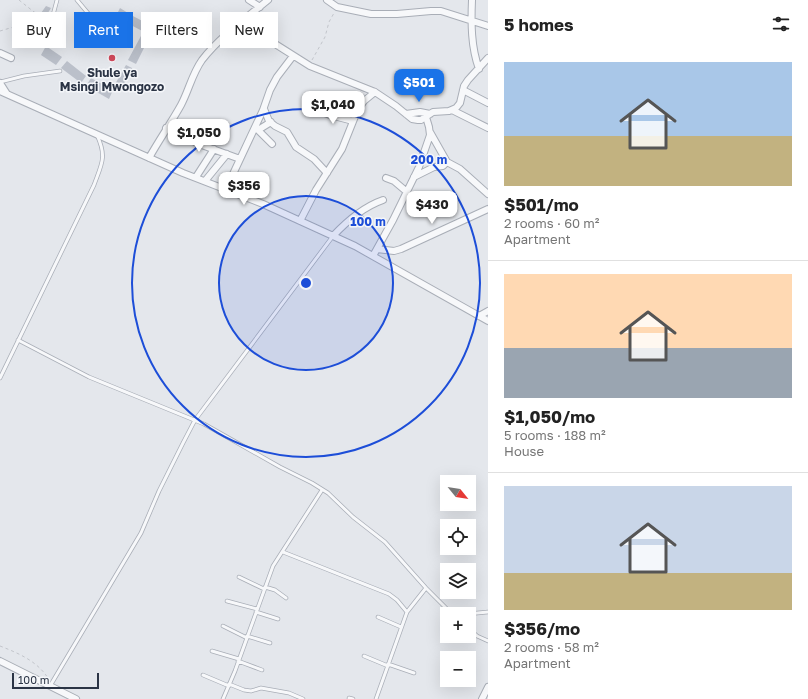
<!DOCTYPE html>
<html lang="en">
<head>
<meta charset="utf-8">
<style>
	:root { --surface:#fff; --page:#f6f6f6; --text:#222; --muted:#767676; --line:#e0e0e0; --accent:#1a73e8 }
	body { margin:0; font-family:"Golos Text",sans-serif; background:var(--page); color:var(--text); height:100vh; display:flex; flex-direction:column; font-size:15px; white-space:nowrap }
	* { box-sizing:border-box; margin:0 }
	p { font-size:13px; color:var(--muted) }
	.icon { flex:none; width:22px; height:22px; fill:none; stroke:currentColor; stroke-width:2; stroke-linecap:round; stroke-linejoin:round }
	.map { position:relative; flex:1; overflow:hidden }
	.details { display:flex; flex-direction:column; background:var(--surface); width:320px }
	.details>* { flex:none }
	.banner { position:absolute; left:12px; top:12px; width:380px; height:36px; display:flex; gap:8px }
	.needle { width:26px; rotate:120deg }
	.tools { position:absolute; left:440px; top:475px; display:grid; gap:8px }
	.tools a { display:grid; place-items:center; width:36px; height:36px; border-radius:0px; background:var(--surface); box-shadow:0 4px 16px #0002; font-size:20px }
	.scale { position:absolute; left:12px; bottom:10px; width:87px; box-sizing:border-box; padding-left:4px; border:2px solid #2b3445; border-top:0; font-size:11px; line-height:14px; white-space:nowrap; color:#2b3445; -webkit-text-stroke:3px #f4f6f9; paint-order:stroke }
	.price { position:absolute; translate:-50% -34px; padding:0 9px; border-radius:8px; background:#fff; color:#222; font-size:13px; line-height:26px; filter:drop-shadow(0 1px 2px #0008) }
	.price::after { content:''; position:absolute; left:50%; top:24px; width:12px; height:9px; margin-left:-6px; background:inherit; clip-path:polygon(0 0,100% 0,50% 100%) }
	.price.on { background:var(--accent); color:#fff }
	ul { padding:0; list-style:none }
	li { display:grid; align-content:center; gap:8px; height:212px; padding:0 16px }
	li+li { border-top:1px solid var(--line) }
	li span { display:grid; place-items:center; height:124px; border-radius:0px; color:#555 }
	li>.icon { margin-inline-start:auto }
	span .icon { width:72px; height:72px; fill:#fffc; stroke-width:1 }
	li b { font-size:17px }
	h2 { display:flex; justify-content:space-between; align-items:center; height:48px; padding:0 16px; font-size:17px }
	.tag { padding:0 14px; border-radius:0px; background:var(--surface); box-shadow:0 4px 16px #0002; font-size:14px; line-height:36px }
	.tag.on { background:var(--accent); color:#fff }
	main { display:flex; flex:1; min-height:0 }
	.map>svg:first-child { display:block }
	.building { fill:#bbc0ca }
	.lines { fill:none; stroke-linecap:round; stroke-linejoin:round }
	.service-casing { stroke:#a9aeb7; stroke-width:4.5 }
	.minor-casing { stroke:#a9aeb7; stroke-width:8 }
	.path { stroke:#c2c5cb; stroke-width:1; stroke-dasharray:3 3; stroke-linecap:butt }
	.service { stroke:#f7f8fa; stroke-width:3 }
	.minor { stroke:#f7f8fa; stroke-width:6 }
	.ring { fill:none; stroke:#1d4ed8; stroke-width:2 }
	.poi-dot { fill:#d1495b; stroke:#f4f6f9; stroke-width:1.5 }
	.labels { text-anchor:middle; dominant-baseline:central; stroke-width:3; stroke-linejoin:round; paint-order:stroke }
	.poi-label { font-size:12px; font-weight:bold; fill:#2b3445; stroke:#f4f6f9 }
	.centre { fill:#1d4ed8; stroke:#f4f6f9; stroke-width:2 }
	.ring-label { font-size:12px; text-anchor:middle; font-weight:bold; fill:#1d4ed8; stroke:#f4f6f9; stroke-width:3; stroke-linejoin:round; paint-order:stroke }
</style>
</head>
<body>
<main>
<div class="map">
<svg width="488" height="699" viewBox="0 0 488 699">
	<rect width="100%" height="100%" fill="#e4e7ec"/>
	<path class="building" d="M46,6L51,8L46,16L41,13Z
		M120,8L128,13L124,20L116,16Z
		M131,15L150,25L146,33L127,23Z
		M142,34L149,38L136,64L128,60Z
		M46,46L62,57L56,65L41,55Z
		M67,61L86,76L81,83L61,68Z
		M126,65L132,68L121,90L114,86Z
		M91,78L113,90L109,99L86,86Z"/>
	<g class="lines">
		<g class="service-casing">
			<path id="service" d="M77,0L102,30L117,37L129,40
				M53,34V15L57,0
				M0,82L24,76L60,71
				M18,340L89,377L204,424L280,467L312,483L328,493L353,517L385,542L426,588L452,614
				M0,378L94,185C102,163 107,157 97,135
				M283,552L389,594L397,600L407,612
				M239,577L264,589
				M265,587L275,590L286,598
				M227,601L257,609
				M256,612L278,619
				M467,614L488,612
				M378,617L401,627
				M223,626L247,638
				M469,629L477,636L488,641
				M247,636L270,643
				M212,651L239,659
				M364,656L388,666
				M238,661L262,670
				M388,664L414,673
				M203,675L229,686
				M229,684L244,690L251,691L261,688L289,693L303,699
				M50,686L141,533L159,491L183,443L195,420L333,236
				M349,698L353,699
				M223,699L235,671L273,566L322,490
				M376,699L407,612L426,588"/>
		</g>
		<g class="minor-casing">
			<path id="minor" d="M249,0L260,7
				M327,0L337,7L371,14H397L431,11H441L488,26
				M472,0C471,23 471,47 479,69
				M242,21L253,30L310,66L375,92L396,106L412,119L418,120H421L433,112L449,111L456,108L460,103L464,86L468,80L488,58
				M0,53L11,58
				M0,83L7,94
				M463,90L488,103
				M0,91L183,173L263,204L355,246L488,321
				M326,99L352,110L355,115
				M346,108L353,105L359,108
				M264,109L269,121L275,126L287,132L296,147L314,159L327,173
				M452,110L488,128
				M319,111L330,115L353,121
				M406,114L420,112L430,114
				M255,127L272,144
				M166,128L199,144L240,159
				M258,130L271,122
				M430,132L447,162L460,169L488,194
				M149,158C159,140 171,123 181,105C189,90 192,74 202,60C220,37 245,19 268,0
				M196,177L214,149
				M414,177L434,167L443,166L447,162
				M386,178L394,181L407,192
				M205,181L227,154
				M226,189L263,110L270,90L277,77L293,56
				M300,221L316,190L342,149L358,109L364,101L375,92
				M333,236C347,221 363,207 383,200
				M377,249L394,251L401,249L488,209
				M373,256L393,220L419,167L430,135L429,127L426,117
				M479,316L488,311
				M0,661L76,699
				M482,699L488,687"/>
		</g>
		<path class="path" d="M19,0L34,12L49,18
			M0,31L17,26L40,14
			M312,60L325,37L329,22L334,13
			M0,646C18,653 37,661 48,678"/>
		<use href="#service" class="service"/>
		<use href="#minor" class="minor"/>
	</g>
	<circle cx="306" cy="283" r="87" fill="#1d4ed8" fill-opacity=".12"/>
	<g class="ring">
		<circle cx="306" cy="283" r="87"/>
		<circle cx="306" cy="283" r="174"/>
	</g>
	<circle class="poi-dot" cx="112" cy="58" r="4"/>
	<g class="labels">
		<g class="poi-label">
			<text x="112" y="72">Shule ya<tspan x="112" dy="14">Msingi Mwongozo</tspan></text>
		</g>
	</g>
	<circle cx="306" cy="283" r="6" class="centre"/>
	<g class="ring-label">
		<text x="429" y="164">200 m</text>
		<text x="368" y="226">100 m</text>
	</g>
</svg>
<div class="tools">
<a><svg class="needle" viewBox="-14 -14 28 28"><path d="M0-13l5 13h-10z" fill="#e53935"/><path d="M0 13l5-13h-10z" fill="#767676"/></svg></a>
<a><svg class="icon" aria-label="locate" viewBox="0 0 24 24"><circle cx="12" cy="12" r="6"/><path d="M12 2v4M12 18v4M2 12h4M18 12h4"/></svg></a>
<a><svg class="icon" aria-label="layers" viewBox="0 0 24 24"><path d="M12 4l9 5-9 5-9-5zM3 14l9 5 9-5"/></svg></a>
<a>+</a>
<a>−</a>
</div>
<div class="scale">100 m</div>
<b class="price on" style="left:419px;top:103px">$501</b>
<b class="price" style="left:333px;top:125px">$1,040</b>
<b class="price" style="left:199px;top:153px">$1,050</b>
<b class="price" style="left:244px;top:206px">$356</b>
<b class="price" style="left:432px;top:225px">$430</b>
<div class="banner">
<a class="tag">Buy</a>
<a class="tag on">Rent</a>
<a class="tag">Filters</a>
<a class="tag">New</a>
</div>
</div>
<section class="details">
<h2>5 homes<svg class="icon" aria-label="filters" viewBox="0 0 24 24"><path d="M4 7h16M4 17h16"/><circle cx="9" cy="7" r="2"/><circle cx="15" cy="17" r="2"/></svg></h2>
<ul>
<li><span style="background:linear-gradient(#a9c7e8 60%,#c2b280 0)"><svg class="icon" aria-label="home" viewBox="0 0 24 24"><path d="M3 11l9-7 9 7M6 9v11h12V9"/></svg></span><div><b>$501/mo</b><p>2 rooms · 60 m²</p><p>Apartment</p></div></li>
<li><span style="background:linear-gradient(#ffd9b3 60%,#9aa5b1 0)"><svg class="icon" aria-label="home" viewBox="0 0 24 24"><path d="M3 11l9-7 9 7M6 9v11h12V9"/></svg></span><div><b>$1,050/mo</b><p>5 rooms · 188 m²</p><p>House</p></div></li>
<li><span style="background:linear-gradient(#c9d6e8 70%,#c2b280 0)"><svg class="icon" aria-label="home" viewBox="0 0 24 24"><path d="M3 11l9-7 9 7M6 9v11h12V9"/></svg></span><div><b>$356/mo</b><p>2 rooms · 58 m²</p><p>Apartment</p></div></li>
</ul>
</section>
</main>
</body>
</html>
